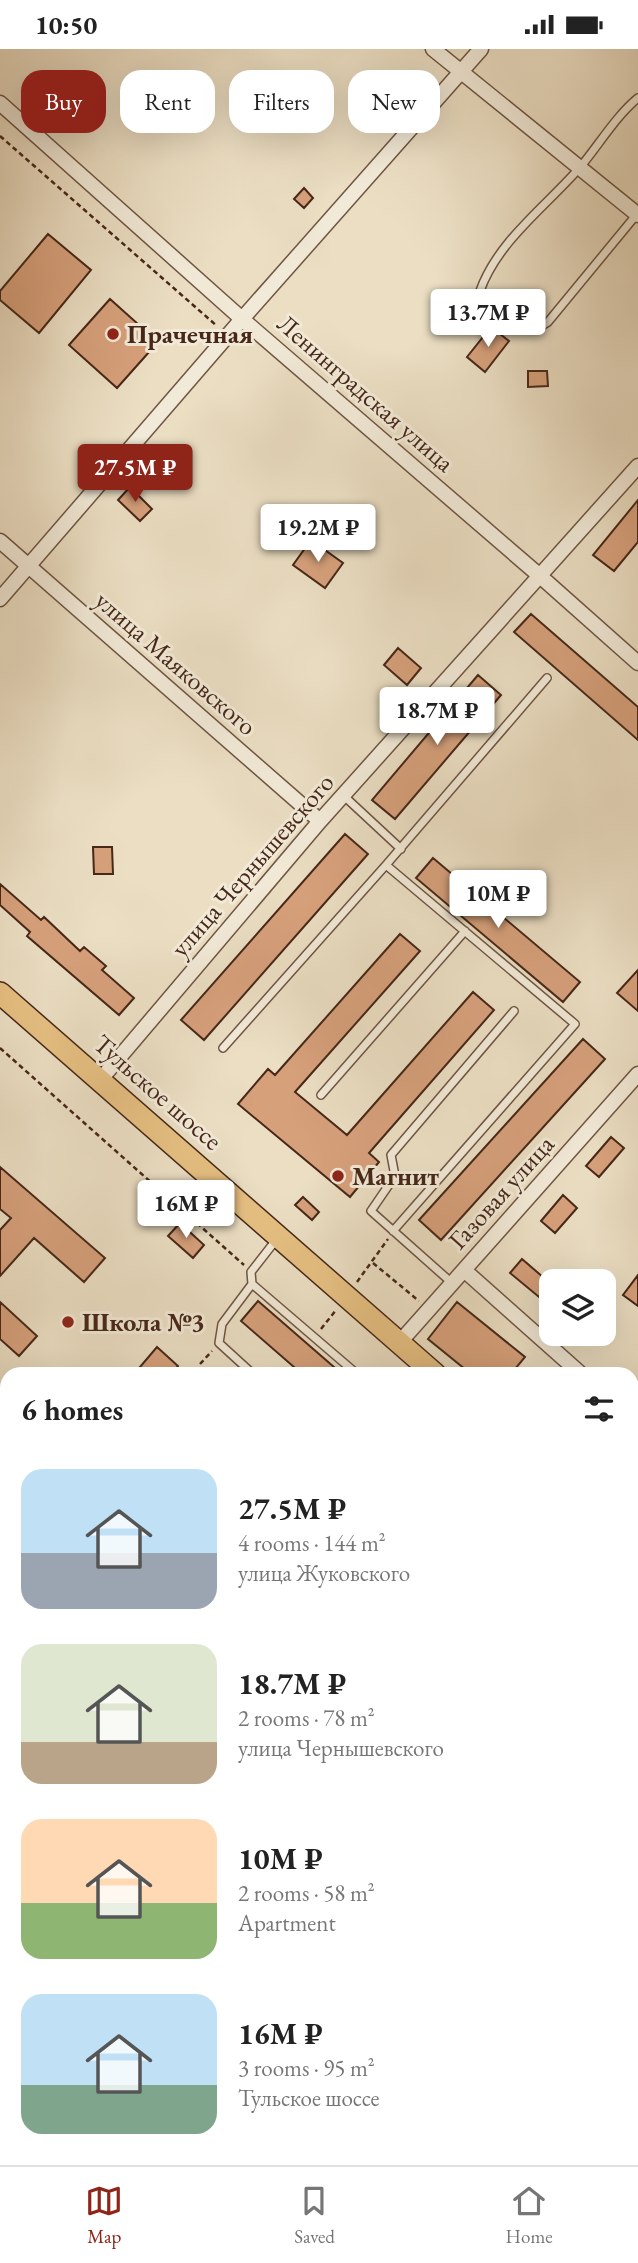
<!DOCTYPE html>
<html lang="en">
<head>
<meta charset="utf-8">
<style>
	:root { --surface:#fff; --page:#f2f2f2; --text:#222; --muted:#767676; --line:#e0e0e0; --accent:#8f2418 }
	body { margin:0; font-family:"EB Garamond",serif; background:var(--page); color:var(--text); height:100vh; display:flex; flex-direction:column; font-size:26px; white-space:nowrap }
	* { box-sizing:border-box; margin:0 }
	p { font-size:23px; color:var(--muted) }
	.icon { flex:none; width:38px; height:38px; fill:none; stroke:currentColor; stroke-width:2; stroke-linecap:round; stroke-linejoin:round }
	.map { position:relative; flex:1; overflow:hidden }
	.drawer { position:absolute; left:0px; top:1318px; width:639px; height:800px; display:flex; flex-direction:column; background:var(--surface); border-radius:21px 21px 0 0; box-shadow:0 7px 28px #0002 }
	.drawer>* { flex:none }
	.top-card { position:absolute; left:21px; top:21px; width:597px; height:63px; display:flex; gap:14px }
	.buttons { position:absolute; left:539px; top:1220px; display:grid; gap:14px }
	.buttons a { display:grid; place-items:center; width:77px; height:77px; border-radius:14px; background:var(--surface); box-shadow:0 7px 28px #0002; font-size:35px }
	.price { position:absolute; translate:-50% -60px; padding:0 16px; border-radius:7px; background:#fff; color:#222; font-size:23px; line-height:46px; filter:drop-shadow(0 2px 4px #0008) }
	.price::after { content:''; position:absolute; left:50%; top:42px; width:21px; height:16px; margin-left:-10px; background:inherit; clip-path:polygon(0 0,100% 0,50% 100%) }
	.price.active { background:var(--accent); color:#fff }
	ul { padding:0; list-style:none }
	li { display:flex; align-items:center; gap:21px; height:175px; padding:0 21px }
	li span { display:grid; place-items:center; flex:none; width:196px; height:140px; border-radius:21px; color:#555 }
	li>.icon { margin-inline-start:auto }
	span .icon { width:84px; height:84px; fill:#fffc; stroke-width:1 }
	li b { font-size:30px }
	h2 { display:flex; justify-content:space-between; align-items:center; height:84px; padding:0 21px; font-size:30px }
	.tag { padding:0 24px; border-radius:21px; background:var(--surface); box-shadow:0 7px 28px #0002; font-size:24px; line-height:63px }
	.tag.active { background:var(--accent); color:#fff }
	.status { display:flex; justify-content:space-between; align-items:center; height:49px; padding:0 35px; background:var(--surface); direction:ltr }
	.status svg { height:19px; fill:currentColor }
	.dock { display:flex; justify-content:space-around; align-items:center; height:98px; border-top:2px solid var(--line); background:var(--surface); font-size:19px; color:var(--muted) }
	.dock a { display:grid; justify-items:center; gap:4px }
	.dock .active { color:var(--accent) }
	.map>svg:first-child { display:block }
	.building { fill:#d6a07b; stroke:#462718; stroke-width:2 }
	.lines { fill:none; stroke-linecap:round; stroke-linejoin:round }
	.lane-casing { stroke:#6f5543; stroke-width:10 }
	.street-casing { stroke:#6f5543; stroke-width:17 }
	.primary-casing { stroke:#462718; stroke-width:24 }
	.path { stroke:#462718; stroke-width:2.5; stroke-dasharray:5 3.5; stroke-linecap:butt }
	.lane { stroke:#f2ead8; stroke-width:7 }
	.street { stroke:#f2ead8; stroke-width:14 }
	.primary { stroke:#e6bf82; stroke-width:21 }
	.poi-dot { fill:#8f2418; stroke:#f2ead8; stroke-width:2.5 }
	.labels { text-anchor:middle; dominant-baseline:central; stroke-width:6; stroke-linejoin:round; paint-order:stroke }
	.poi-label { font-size:26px; font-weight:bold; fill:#462718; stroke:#f2ead8; text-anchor:start }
	.street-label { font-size:26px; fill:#462718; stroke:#f2ead8 }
</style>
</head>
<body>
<div class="status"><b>10:50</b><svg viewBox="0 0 49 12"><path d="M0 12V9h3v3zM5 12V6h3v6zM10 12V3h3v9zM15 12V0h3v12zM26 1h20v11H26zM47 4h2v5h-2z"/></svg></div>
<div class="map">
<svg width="638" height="2116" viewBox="0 0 638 2116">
	<rect width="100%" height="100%" fill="#ebdec3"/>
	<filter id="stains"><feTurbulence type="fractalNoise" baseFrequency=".00286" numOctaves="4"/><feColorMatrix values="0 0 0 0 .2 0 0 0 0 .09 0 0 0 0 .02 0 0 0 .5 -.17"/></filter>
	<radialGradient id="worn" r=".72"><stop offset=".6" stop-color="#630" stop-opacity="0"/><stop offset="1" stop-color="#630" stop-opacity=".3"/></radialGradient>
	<path class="building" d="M304,139L313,149L304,159L294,150Z
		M48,185L91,221L39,284L0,251V242Z
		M110,250L158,293L117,339L69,296Z
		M491,278L509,292L485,323L467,308Z
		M528,322H547L548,337L528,338Z
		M130,438L152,460L140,472L118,451Z
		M638,451V493L614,522L593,506Z
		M311,491L343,514L325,539L293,516Z
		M531,565L638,658V691L514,583Z
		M398,599L421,619L407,636L384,616Z
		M478,626L501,646L395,770L372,751Z
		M345,785L368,805L204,991L181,971Z
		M93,798H112L113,825H94Z
		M433,809L580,933L563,953L416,829Z
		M0,835L41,871L44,868L80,902L84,898L106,917L102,921L134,949L119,966L27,887L30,883L0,856Z
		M400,885L420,902L295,1043L347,1086L473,943L494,961L369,1104L379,1113L350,1148L238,1055L268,1020L275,1026Z
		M638,921V962L617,944Z
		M583,990L605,1010L441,1191L419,1171Z
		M611,1088L624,1099L599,1128L586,1117Z
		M0,1118L105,1209L84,1233L34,1189L0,1227V1181L11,1169L0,1160Z
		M563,1146L577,1159L555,1184L541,1172Z
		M303,1148L319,1163L312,1171L295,1156Z
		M180,1174L204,1196L193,1209L168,1187Z
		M522,1210L551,1235L539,1248L510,1224Z
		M638,1226V1257L623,1246Z
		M258,1252L342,1325H302L241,1272Z
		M0,1253L37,1287L19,1307L0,1290Z
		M457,1253L525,1308L511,1325H471L428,1290Z
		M157,1298L178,1317L171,1325H134Z"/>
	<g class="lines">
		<g class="lane-casing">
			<path id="lane" d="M637,165L548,273C517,294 495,268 480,242C498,191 548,156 582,116C600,94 617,66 638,49
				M344,747L401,800
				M386,816L575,975L393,1182
				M223,999L386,816L547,629
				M321,1046L465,882
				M452,1234L371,1162L395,1127L391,1106L514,962
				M252,1235L357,1325
				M191,1325L192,1323
				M253,1325L219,1294L222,1275L252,1235L251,1223L276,1191
				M0,1540L7,1545
				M632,1722L638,1715
				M95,2116L105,2110"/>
		</g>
		<g class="street-casing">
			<path id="street" d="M433,0L638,166
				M0,54L242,270L540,527L638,614
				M0,492L320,772
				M0,550L242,270L481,0
				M101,1030L320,772L638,417
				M464,1221L581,1325
				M400,1293L638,1025
				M632,1370L638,1376
				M632,1840L638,1833
				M0,2106L11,2116
				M288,2116L297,2110"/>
		</g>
		<g class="primary-casing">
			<path id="primary" d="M0,944L435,1325
				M632,1499L638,1505"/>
		</g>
		<path class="path" d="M0,87L217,277
			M0,999L244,1216
			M373,1214L419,1252
			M357,1233L388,1190
			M321,1280L336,1261
			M200,1315L212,1302"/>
		<use href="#lane" class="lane"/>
		<use href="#street" class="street"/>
		<use href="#primary" class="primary"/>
	</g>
	<g class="poi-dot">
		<circle cx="113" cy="285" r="7"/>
		<circle cx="338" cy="1127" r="7"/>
		<circle cx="68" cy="1273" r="7"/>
	</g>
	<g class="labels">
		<g class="poi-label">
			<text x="127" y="285">Прачечная</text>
			<text x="352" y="1127">Магнит</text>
			<text x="82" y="1273">Школа №3</text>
		</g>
		<g class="street-label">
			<text transform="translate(366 344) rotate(41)">Ленинградская улица</text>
			<text transform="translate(176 614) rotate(41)">улица Маяковского</text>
			<text transform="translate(252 816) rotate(-49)">улица Чернышевского</text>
			<text transform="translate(158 1043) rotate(41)">Тульское шоссе</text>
			<text transform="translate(501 1143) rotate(-48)">Газовая улица</text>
		</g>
	</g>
	<rect width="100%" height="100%" filter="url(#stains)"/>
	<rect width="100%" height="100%" fill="url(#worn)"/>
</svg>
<div class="buttons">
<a><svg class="icon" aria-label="layers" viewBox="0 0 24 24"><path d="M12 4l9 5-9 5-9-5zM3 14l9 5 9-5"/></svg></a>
</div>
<b class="price" style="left:488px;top:300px">13.7M ₽</b>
<b class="price active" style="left:135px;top:455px">27.5M ₽</b>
<b class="price" style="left:318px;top:515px">19.2M ₽</b>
<b class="price" style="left:437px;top:698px">18.7M ₽</b>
<b class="price" style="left:498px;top:881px">10M ₽</b>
<b class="price" style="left:186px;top:1191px">16M ₽</b>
<div class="top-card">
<a class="tag active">Buy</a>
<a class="tag">Rent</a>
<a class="tag">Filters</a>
<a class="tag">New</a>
</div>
<section class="drawer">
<h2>6 homes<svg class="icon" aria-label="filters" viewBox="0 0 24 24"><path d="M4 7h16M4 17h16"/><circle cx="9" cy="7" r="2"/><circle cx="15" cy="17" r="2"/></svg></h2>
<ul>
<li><span style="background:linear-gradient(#bfe0f5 60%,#9aa5b1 0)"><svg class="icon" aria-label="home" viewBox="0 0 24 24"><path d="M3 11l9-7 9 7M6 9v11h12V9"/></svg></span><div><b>27.5M ₽</b><p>4 rooms · 144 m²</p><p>улица Жуковского</p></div></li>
<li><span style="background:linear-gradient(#dfe7d0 70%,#b9a48a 0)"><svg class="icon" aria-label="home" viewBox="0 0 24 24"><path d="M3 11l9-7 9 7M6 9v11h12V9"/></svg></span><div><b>18.7M ₽</b><p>2 rooms · 78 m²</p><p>улица Чернышевского</p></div></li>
<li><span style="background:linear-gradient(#ffd9b3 60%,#8fb573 0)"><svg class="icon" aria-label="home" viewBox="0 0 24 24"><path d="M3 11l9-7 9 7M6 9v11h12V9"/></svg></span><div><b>10M ₽</b><p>2 rooms · 58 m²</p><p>Apartment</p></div></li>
<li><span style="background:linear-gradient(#bfe0f5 65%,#7fa58c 0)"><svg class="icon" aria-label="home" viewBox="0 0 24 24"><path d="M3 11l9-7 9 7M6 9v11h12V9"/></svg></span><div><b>16M ₽</b><p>3 rooms · 95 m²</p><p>Тульское шоссе</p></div></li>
</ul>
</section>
</div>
<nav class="dock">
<a class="active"><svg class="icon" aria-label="map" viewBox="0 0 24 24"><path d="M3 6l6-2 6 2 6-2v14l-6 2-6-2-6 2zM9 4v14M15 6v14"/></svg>Map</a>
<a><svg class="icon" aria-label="saved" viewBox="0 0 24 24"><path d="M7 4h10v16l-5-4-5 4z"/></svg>Saved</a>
<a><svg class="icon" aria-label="home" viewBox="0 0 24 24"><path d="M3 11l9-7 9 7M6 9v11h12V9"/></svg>Home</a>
</nav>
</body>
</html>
